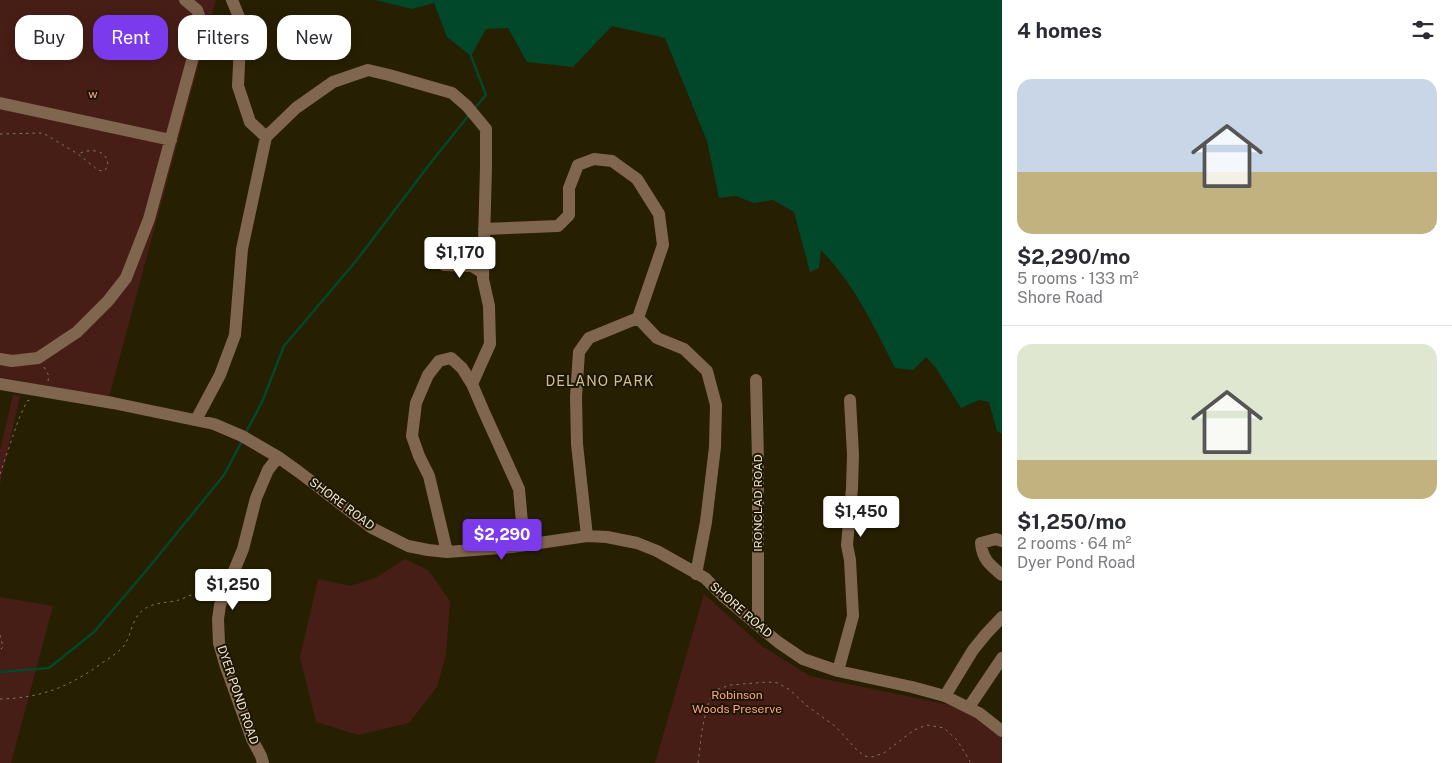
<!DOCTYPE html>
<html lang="en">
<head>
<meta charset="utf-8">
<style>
	:root { --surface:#fff; --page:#f2f2f3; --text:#2b2b33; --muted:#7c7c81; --line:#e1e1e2; --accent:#7c3aed }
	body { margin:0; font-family:"Public Sans",sans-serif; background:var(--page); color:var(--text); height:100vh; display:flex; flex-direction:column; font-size:19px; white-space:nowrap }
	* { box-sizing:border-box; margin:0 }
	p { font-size:16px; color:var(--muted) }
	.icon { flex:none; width:28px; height:28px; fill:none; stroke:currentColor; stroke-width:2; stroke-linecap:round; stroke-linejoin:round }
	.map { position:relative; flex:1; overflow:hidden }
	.side { display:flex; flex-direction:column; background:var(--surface); width:450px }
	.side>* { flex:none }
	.top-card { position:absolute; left:15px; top:15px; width:475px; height:45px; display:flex; gap:10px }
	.price { position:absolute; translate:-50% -42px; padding:0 11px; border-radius:5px; background:#fff; color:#222; font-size:16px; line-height:32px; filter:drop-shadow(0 1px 2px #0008) }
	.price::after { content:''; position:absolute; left:50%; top:30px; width:15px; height:11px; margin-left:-8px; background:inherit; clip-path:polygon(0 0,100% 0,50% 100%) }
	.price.on { background:var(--accent); color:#fff }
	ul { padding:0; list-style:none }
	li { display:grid; align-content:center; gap:10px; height:265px; padding:0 15px }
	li+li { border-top:1px solid var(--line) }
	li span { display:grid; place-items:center; height:155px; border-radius:15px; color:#555 }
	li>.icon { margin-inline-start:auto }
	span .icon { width:90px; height:90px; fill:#fffc; stroke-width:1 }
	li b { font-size:21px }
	h2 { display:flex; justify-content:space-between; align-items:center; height:60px; padding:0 15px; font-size:21px }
	.chip { padding:0 18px; border-radius:15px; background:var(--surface); box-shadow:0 2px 12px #0003; font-size:18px; line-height:45px }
	.chip.on { background:var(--accent); color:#fff }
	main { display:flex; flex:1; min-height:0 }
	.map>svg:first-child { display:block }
	.green { fill:#471e16 }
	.water { fill:#004829 }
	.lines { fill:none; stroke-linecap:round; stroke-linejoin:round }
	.stream { stroke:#004829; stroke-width:2.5 }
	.path { stroke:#7f7860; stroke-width:1; stroke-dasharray:2.5 4; stroke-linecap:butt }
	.minor { stroke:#81664f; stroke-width:12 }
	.labels { text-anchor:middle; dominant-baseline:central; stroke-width:4; stroke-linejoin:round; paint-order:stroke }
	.park-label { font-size:12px; fill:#fca392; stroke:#1e1600 }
	.street-label { font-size:12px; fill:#eae5d3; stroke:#1e1600 }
	.neighbourhood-label { font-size:14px; letter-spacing:1px; fill:#cac09d; stroke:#1e1600 }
</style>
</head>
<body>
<main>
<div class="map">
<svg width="1002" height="763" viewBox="0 0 1002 763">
	<rect width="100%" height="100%" fill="#271f01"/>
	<path class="green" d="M0,0H216L109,397L0,377Z
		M13,395L20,396L0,484V450Z
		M405,559L428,570L450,601L446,655L437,687L409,723L358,735L316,722L300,657L318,579L351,586L377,577Z
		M704,594L762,646L810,676L969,709L1002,736V763H655Z
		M0,597L53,606L11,763H0Z"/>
	<path class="water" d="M375,0H1002V434L997,431L989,402L979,400L961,408L936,368L926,357L913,370L895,368C873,325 855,285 821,250L819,268L810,272L794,212L773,200L754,203L736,196L719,198L707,141L665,38L612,26L573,67L527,62L508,28L486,29L471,56L447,37L434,3L412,9Z"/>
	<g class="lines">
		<path class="stream" d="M471,56L486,95L474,109
			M245,434L262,402L284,346L356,261L432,161L469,115
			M0,672L49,668L94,632L150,566L224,475L242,441"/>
		<path class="path" d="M0,134L43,133L78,154L98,170L102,171L105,170L108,166C108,149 90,148 78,154
			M44,367L49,376L48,381
			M0,474L18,421L27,401L30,400
			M0,635L3,647L0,650
			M0,699C41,698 69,687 102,663C110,658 117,653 123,647C132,636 131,619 143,610C153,602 168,603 179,600C185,598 191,594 197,594C202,594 208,595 212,598
			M698,763L702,730L707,707L710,699L716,690L730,685L768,682L778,683L790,690L806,705L836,727L856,749L864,756L872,757L884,753L914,730L927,725L944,728L957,740L971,763"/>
		<path class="minor" d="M0,103L171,140
			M266,137L296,108L333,82L368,70L389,75L452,93L467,106L486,129V167L483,279L489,306L490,344L472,384L484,412L519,489L524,545
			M484,229L558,226L569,215V188L578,165L594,159L612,161L637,179L659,214L663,245L638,318L657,338L684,349L707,371L716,405L715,447L706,522L696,574
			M444,265L472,266L483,273
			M0,359L12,361L38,358L77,332L108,301L126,278L149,219L202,24L197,10L185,0
			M756,380L758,459V625
			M0,384L113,403L214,424L242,436L278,457L299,472L372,528L408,546L428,550L447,552L512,547L587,536L607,537L637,543L657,551L705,578L724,597L778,642L803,659L838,671L912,687L945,696L979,713L1002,731
			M196,420L220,375L235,335L242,249L266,137L250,122L238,86L241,22L232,0
			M587,536L577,444L576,397L579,352L589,338L638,318
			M1002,541L996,539L981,543C982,559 990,565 1002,575
			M447,552L429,476L419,456L412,436L416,403L428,375L439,361L451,358L462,368L472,384
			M838,671L853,616L850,560L847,545L852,488L853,455L850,400
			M945,696L973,650L986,634L1002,617
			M969,707L1002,658
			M263,763L261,756L252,739L226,667L219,643L218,619L220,605L243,549L256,498L268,470L278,457"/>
	</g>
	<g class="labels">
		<g class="park-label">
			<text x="93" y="94">w</text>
			<text x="737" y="695">Robinson<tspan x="737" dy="14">Woods Preserve</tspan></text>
		</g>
		<g class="street-label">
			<text transform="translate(758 503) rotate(-90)">IRONCLAD ROAD</text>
			<text transform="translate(342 504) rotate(37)">SHORE ROAD</text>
			<text transform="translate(741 610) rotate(41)">SHORE ROAD</text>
			<text transform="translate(238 695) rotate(71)">DYER POND ROAD</text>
		</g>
		<g class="neighbourhood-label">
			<text x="600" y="381">DELANO PARK</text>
		</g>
	</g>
</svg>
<b class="price" style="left:460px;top:279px">$1,170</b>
<b class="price" style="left:861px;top:538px">$1,450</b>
<b class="price on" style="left:502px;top:561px">$2,290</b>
<b class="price" style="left:233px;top:611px">$1,250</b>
<div class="top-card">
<a class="chip">Buy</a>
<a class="chip on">Rent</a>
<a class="chip">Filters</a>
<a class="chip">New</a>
</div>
</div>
<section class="side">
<h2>4 homes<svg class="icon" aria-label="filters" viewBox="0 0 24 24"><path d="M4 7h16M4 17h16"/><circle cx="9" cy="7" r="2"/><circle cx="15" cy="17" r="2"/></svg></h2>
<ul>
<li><span style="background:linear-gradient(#c9d6e8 60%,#c2b280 0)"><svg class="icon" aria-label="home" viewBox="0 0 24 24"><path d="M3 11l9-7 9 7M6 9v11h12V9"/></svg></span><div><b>$2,290/mo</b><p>5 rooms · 133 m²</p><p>Shore Road</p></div></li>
<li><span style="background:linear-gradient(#dfe7d0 75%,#c2b280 0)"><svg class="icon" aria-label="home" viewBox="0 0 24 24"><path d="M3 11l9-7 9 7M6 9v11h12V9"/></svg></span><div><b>$1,250/mo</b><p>2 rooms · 64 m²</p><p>Dyer Pond Road</p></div></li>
</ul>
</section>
</main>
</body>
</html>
